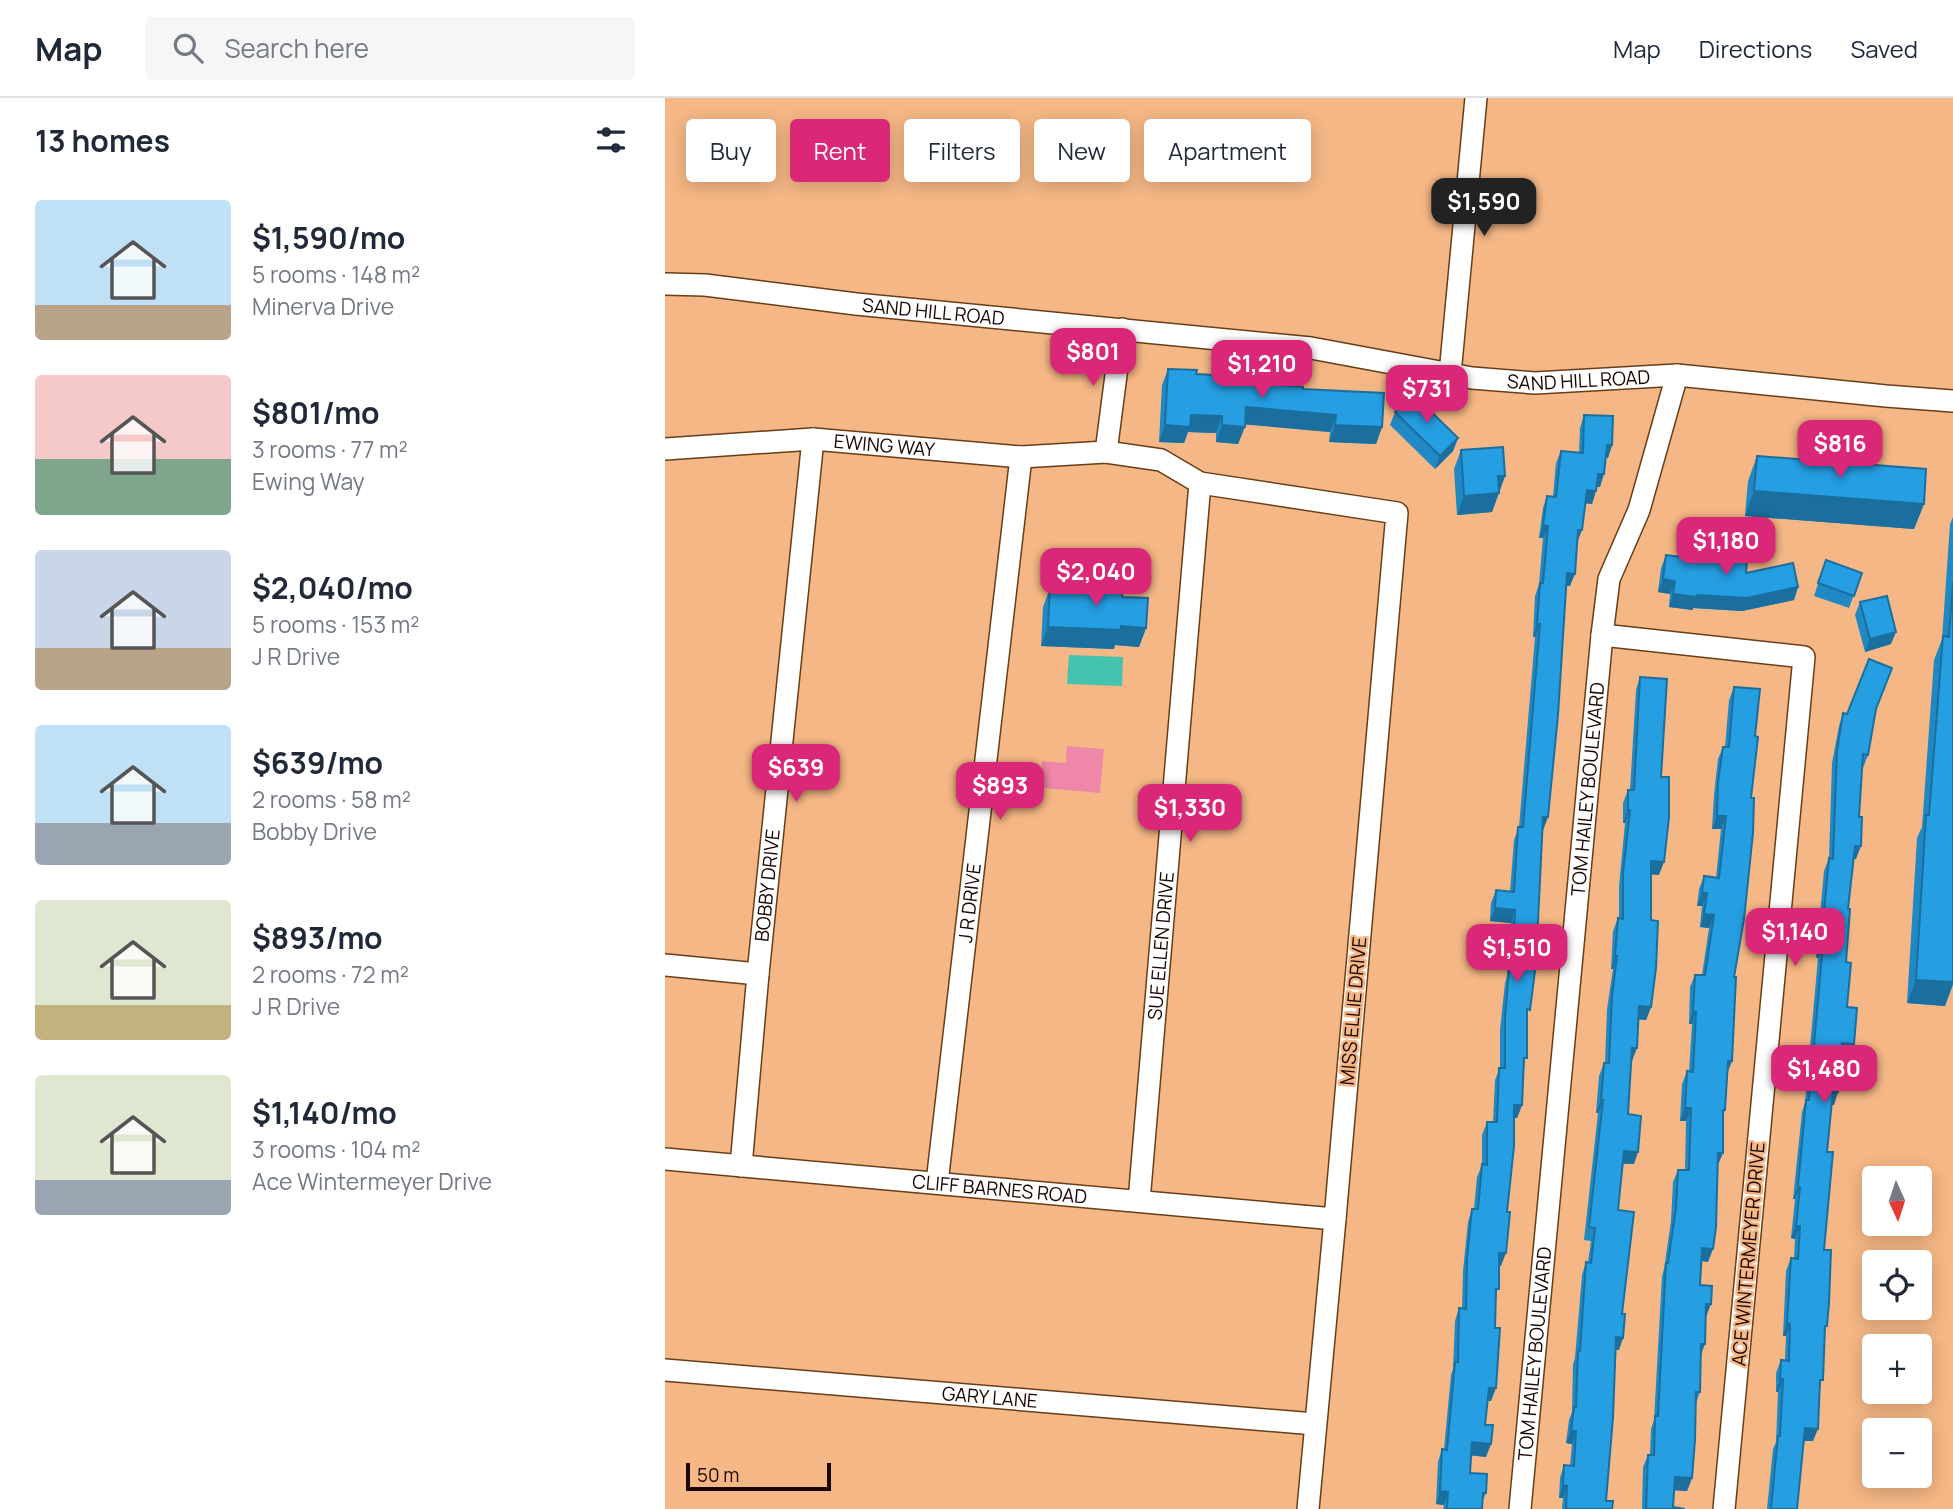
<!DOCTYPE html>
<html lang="en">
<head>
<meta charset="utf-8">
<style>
	:root { --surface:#fff; --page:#f6f6f7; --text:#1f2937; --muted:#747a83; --line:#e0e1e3; --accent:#db2777 }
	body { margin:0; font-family:Manrope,sans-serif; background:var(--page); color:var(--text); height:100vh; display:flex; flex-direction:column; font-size:26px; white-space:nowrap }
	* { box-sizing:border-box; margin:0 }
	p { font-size:23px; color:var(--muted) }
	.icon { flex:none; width:38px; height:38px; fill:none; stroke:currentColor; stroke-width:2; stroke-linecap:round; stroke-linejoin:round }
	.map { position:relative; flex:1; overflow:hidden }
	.drawer { display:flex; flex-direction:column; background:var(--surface); width:665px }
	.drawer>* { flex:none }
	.top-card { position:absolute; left:21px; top:21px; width:665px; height:63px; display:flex; gap:14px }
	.needle { width:46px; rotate:177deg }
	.fabs { position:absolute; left:1197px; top:1068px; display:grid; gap:14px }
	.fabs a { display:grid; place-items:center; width:70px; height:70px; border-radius:7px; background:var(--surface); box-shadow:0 4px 18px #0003; font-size:35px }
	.scale { position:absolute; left:21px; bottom:18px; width:145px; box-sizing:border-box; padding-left:7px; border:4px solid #1a0500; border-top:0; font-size:19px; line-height:24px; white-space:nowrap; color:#1a0500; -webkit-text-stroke:5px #f5b785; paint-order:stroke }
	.price { position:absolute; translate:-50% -60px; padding:0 16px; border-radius:14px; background:var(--accent); color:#fff; font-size:23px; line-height:46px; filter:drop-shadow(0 2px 4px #0008) }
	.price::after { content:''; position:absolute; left:50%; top:42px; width:21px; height:16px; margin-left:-10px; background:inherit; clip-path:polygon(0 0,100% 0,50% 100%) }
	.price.active { background:#222; color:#fff }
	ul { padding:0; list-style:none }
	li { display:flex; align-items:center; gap:21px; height:175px; padding:0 35px }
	li span { display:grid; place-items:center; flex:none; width:196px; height:140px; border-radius:7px; color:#555 }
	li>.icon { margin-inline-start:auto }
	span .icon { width:84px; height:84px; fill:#fffc; stroke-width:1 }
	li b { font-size:30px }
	h2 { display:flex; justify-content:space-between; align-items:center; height:84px; padding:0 35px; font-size:30px }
	.chip { padding:0 24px; border-radius:7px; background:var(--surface); box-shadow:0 4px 18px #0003; font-size:24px; line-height:63px }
	.chip.active { background:var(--accent); color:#fff }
	header { display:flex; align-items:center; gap:42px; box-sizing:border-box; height:98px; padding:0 35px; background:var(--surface); border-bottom:2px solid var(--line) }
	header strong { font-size:33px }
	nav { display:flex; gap:38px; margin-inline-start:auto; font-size:24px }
	.search { width:490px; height:63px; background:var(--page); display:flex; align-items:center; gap:18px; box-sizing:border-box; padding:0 24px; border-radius:7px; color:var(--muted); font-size:26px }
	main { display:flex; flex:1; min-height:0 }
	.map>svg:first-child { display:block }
	.green { fill:#ef87a8 }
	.water { fill:#44c3af }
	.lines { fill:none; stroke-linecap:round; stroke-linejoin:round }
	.minor-casing { stroke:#673e17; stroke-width:24 }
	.minor { stroke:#fff; stroke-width:21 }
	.wall { fill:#2088c2 }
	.shaded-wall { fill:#1a6f9e }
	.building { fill:#259ee2; stroke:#1a6f9e; stroke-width:2 }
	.labels { text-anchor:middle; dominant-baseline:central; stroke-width:5; stroke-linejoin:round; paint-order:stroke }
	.street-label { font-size:19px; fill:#1a0500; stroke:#f5b785 }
</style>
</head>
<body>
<header>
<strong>Map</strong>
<div class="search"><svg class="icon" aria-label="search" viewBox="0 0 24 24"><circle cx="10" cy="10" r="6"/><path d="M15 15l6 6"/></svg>Search here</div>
<nav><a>Map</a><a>Directions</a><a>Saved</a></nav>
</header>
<main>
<section class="drawer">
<h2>13 homes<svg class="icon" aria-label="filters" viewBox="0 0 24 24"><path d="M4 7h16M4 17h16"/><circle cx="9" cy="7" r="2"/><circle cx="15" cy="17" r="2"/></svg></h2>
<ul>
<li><span style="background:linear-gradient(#bfe0f5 75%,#b9a48a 0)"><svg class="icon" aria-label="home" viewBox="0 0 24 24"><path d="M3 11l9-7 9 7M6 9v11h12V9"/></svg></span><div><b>$1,590/mo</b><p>5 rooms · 148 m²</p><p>Minerva Drive</p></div></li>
<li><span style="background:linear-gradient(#f6c9c9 60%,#7fa58c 0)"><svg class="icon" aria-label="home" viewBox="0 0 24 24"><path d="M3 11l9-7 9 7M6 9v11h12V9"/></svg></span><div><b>$801/mo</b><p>3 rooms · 77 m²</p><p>Ewing Way</p></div></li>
<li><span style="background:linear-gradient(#c9d6e8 70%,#b9a48a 0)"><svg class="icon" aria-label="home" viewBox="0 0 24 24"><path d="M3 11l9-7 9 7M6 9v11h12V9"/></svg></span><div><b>$2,040/mo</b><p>5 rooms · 153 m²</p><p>J R Drive</p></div></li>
<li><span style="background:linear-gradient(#bfe0f5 70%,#9aa5b1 0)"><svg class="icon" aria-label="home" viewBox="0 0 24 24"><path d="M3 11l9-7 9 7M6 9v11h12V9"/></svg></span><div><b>$639/mo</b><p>2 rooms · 58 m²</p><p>Bobby Drive</p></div></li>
<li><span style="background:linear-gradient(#dfe7d0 75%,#c2b280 0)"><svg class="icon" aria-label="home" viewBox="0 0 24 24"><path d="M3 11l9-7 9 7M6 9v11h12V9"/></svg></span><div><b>$893/mo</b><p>2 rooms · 72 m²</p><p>J R Drive</p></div></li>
<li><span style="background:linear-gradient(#dfe7d0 75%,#9aa5b1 0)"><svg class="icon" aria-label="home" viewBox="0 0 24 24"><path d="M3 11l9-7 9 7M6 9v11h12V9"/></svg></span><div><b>$1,140/mo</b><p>3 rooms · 104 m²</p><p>Ace Wintermeyer Drive</p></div></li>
</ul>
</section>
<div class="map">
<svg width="1288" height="1411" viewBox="0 0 1288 1411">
	<rect width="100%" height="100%" fill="#f5b785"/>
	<path class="green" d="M402,648L439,651L435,695L378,690L375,688L377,663L401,665Z"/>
	<path class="water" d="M404,557L458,559L457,588L402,586Z"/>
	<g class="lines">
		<g class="minor-casing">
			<g id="minor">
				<path id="s1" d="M0,186L40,187L191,206L646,250L807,280L870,285L1012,277L1221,298L1288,303"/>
				<path d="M785,276L811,0"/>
				<path id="s2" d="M0,351L148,341L356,359L441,354L496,362L535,385L732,415L670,1121L643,1411"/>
				<path d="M441,354L457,231"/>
				<path d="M937,537L1139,559L1059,1411"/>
				<path d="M0,867L93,876"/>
				<path id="s3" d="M0,1061L670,1121"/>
				<path id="s4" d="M76,1068L93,876L148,341"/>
				<path id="s5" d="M272,1085L356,359"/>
				<path id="s6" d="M474,1103L535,385"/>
				<path id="s7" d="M0,1272L650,1326"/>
				<path id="s8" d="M855,1411L937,537L944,481L974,412L1012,277"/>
			</g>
		</g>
		<use href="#minor" class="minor"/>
	</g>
	<path class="wall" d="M503,271L582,284L638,291L717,329L711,346L664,344L665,334L580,326L573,346L551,344V335L523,334L519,345L494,344L497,287Z
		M730,314L793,340L788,353L770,371L725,327Z
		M919,317L947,347L943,360H941L935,389H932L927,406L920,405L912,445L905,488H901L883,719L878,732L862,922L857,1007L852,1020H849L836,1168H834L831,1200L826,1303H822L820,1327L821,1359L806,1357L805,1375L821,1395L817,1405V1411H778L779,1407L771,1406L773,1364L777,1351H779L786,1277L788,1271L790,1223L794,1210L797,1211L798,1173L803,1124L807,1111H809L812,1079L817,1067V1037L822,1024H828L830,982L835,970V932L840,885L842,878L846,825L825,823L826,805L831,792L845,794L849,742L854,729L870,539H868L870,498L874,486L878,440H874L878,410L882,398H888L891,365L896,353L914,355L915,330Z
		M796,352L840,378L827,414L792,417L789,371Z
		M1092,358L1259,406L1249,431L1080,418L1083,383Z
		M1288,419V887L1280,908L1242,905L1252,740L1257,729L1269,562L1277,541L1285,426Z
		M1058,451L1073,461L1081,475L1133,489L1129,502L1077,513L1028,510V512L1004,509L1005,496L993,494L996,470L1001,457L1042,462L1043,458L1056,459Z
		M1161,462L1197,475L1184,510L1149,498Z
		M422,483L457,499L481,530L474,549L450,547L449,551L376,548L378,509L385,490L419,491Z
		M1195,504L1226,546L1200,554L1190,517Z
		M975,579L996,679L994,777L986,776V909L981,922L973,921L967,963H966L963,1016L969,1066H957L953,1112L957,1216L954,1252H950L941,1403L947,1411H897L898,1400H894L895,1380L899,1367L905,1368L907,1346L901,1345L904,1322L907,1314L908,1266L910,1260L917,1177L921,1164H923L926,1143L919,1142L933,1015H931L934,978L939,965H940L942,911L948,871H946L948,833L953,820H954V788L960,725H958V705L963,692H965L971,592Z
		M1069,589L1086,700L1069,879L1067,963L1062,975L1060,1012L1058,1018L1043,1164L1036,1163L1035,1187L1041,1219L1036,1258L1035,1294L1031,1305L1027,1380L1022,1393L1009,1392L1008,1409L1020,1411H977L978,1369L983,1357H985L986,1331L989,1322L997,1178L999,1171L1006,1123L1008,1084L1013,1072H1020L1021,1023H1015L1017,986L1022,973H1024L1027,926H1024L1025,889L1030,877H1037L1044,830L1035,829L1037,808H1032L1034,791L1039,778L1051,780L1056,731H1047L1049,697L1053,661L1058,649H1060L1064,602Z
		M1210,613L1203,657L1198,670H1197L1191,761H1188L1183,811L1181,864L1184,959L1176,958L1169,1007L1166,1006L1162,1054L1159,1152V1236L1155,1291L1148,1343H1139L1132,1411H1102L1108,1351L1111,1344L1113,1294H1111V1275L1116,1262H1120L1121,1238H1118L1121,1173L1126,1160L1129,1161L1130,1141L1126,1140L1130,1101H1128L1137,1014L1140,1004L1153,860L1151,859L1159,773L1164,760L1167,665L1174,628L1178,615L1182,616Z"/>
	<path class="shaded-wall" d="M581,309L671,317L665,334L575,326Z
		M526,317L557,318L551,335L523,334L519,345L494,344L500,327Z
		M557,327L580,329L573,346L551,344Z
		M670,327L717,329L711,346L664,344Z
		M793,340L788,353L770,371L775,358Z
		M942,347H947L943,360H937Z
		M933,376H939L935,389H929Z
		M833,378H840L827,414L792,417L799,398Z
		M922,392L931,393L927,406L918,405Z
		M1089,393L1259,406L1249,431L1080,418Z
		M878,427L883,428L878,440H874Z
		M913,432H917L912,445Z
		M902,475L910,476L905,488H897Z
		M998,481L1010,483L1005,496L993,494Z
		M1133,489L1129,502L1077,513L1028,510V512L1004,509L1008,496L1032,497Z
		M872,526H875L870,539H868Z
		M456,528L481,530L474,549L450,547L449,551L376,548L383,529Z
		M1231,534L1226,546L1200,554L1205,541Z
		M963,712H965L960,725H958Z
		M1052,718H1061L1056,731H1047Z
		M878,719H883L878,732Z
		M1190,748H1196L1191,761H1185Z
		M986,763L999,764L994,777L982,776Z
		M1037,795H1042L1037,808H1032Z
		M830,810L850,812L846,825L825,823Z
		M1039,816L1049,817L1044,830L1035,829Z
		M1156,847H1158L1153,860L1151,859Z
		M950,858H952L948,871H946Z
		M1251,882L1288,884L1280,908L1242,905Z
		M974,908L986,909L981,922L969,921Z
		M1028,913L1031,914L1027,926H1024Z
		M1177,945L1189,946L1184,959L1173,958Z
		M967,950H972L967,963H962Z
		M1063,963H1067L1062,976Z
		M1168,993L1173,994L1169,1007L1163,1006Z
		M936,1002H938L933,1015H931Z
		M849,1007H857L852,1020H844Z
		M1020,1010H1026L1021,1023H1015Z
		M959,1053L973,1054L969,1066L954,1065Z
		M1053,1055H1058L1053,1067Z
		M1133,1088L1135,1089L1130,1101H1128Z
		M1131,1128H1135L1130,1141L1126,1140Z
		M1037,1150L1048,1151L1043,1164L1032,1162Z
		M834,1155H841L836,1168L830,1167Z
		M1041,1206H1046L1041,1219Z
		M1122,1225L1125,1226L1121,1238H1118Z
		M951,1239L958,1240L954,1252H946Z
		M1036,1246H1040L1035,1259Z
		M1115,1281H1118L1113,1294H1111Z
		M824,1290H831L826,1303H819Z
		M1140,1330L1153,1331L1148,1343H1135Z
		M906,1333H911L907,1346L901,1345Z
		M807,1344L826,1346L821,1359L802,1357Z
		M1010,1379L1027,1380L1022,1393L1005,1392Z
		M898,1387L902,1388L898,1400H894Z
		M775,1393L783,1394L779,1407L771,1406Z"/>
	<path class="building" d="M503,271L532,272L531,276L583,279L582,284L638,289V291L719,295L717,329L670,327L671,317L581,309L580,329L557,327V318L526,317L525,329L500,327Z
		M748,296L793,340L775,358L730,314Z
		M919,317L948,318L947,347H942L939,376H933L931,393L922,392L917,432H913L910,476L902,475L893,617L883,719H878L871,865L865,912L862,911V960H859L857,1007H849V1048L842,1114H845L841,1155H834V1191H831L830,1230H835L831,1290H824L820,1327H828L826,1346L807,1344L805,1375L822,1376L821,1395H818L817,1411H782L783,1394L775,1393L777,1351L782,1352L790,1264H793L794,1210L801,1211L802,1160L807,1111H813L817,1066L822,1067V1024H832L834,970H840V919L844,872H847L850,812L830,810L831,792L849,794L853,729H858L875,526H872L875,485H878L883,428L878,427L882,398L891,399L896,353L918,355Z
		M838,349L840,378H833L834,395L799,398L796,352Z
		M1092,358L1261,371L1259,406L1089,393Z
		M1058,451L1074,452L1073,461L1082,462L1081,475L1128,465L1133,489L1082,500L1032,497V499L1008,496L1010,483L998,481L1001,457L1043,462V458L1058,459Z
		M1161,462L1197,475L1189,498L1153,485Z
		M422,483L458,485L457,499L483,500L481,530L456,528V532L383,529L385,490L421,492Z
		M1288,484V884L1251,882L1261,717H1264L1278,538L1284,539Z
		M1222,498L1231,534L1205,541L1195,504Z
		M1204,561L1227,570L1211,611L1203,657L1198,656L1194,719H1197L1196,748H1190L1183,811H1185L1181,864L1186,865L1182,909L1192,910L1189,946L1177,945L1173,994L1168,993L1162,1054H1168L1159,1152H1166L1164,1205L1162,1228H1160L1158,1282H1155L1153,1331L1140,1330L1132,1411H1106L1113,1338H1115L1118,1281H1115L1116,1262L1124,1263L1125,1226L1122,1225L1126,1160L1133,1161L1135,1128H1131L1135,1089L1133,1088L1141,1002H1144L1158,847H1156L1164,760L1168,761L1172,653L1178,615L1182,616Z
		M975,579L1002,581L996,679H1004V719L999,764L986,763V822L993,823L991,870L986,909L974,908L972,950H967L963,1016L976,1018L973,1054L959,1053L953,1112L969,1114L957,1216H960L958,1240L951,1239L948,1319L941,1403H948L947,1411H901L902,1388L898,1387L899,1367L909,1368L911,1333H906L909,1309H911L913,1253H915L921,1164L926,1165L930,1130L924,1129L938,1002H936L939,965H944L947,899L952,858H950L953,820L958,821V775L965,712H963V692H969Z
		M1069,589L1095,591L1090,638L1093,639L1086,700H1089L1088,735L1079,821L1069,879H1071L1067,963H1063L1060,1012H1058V1055H1053L1051,1129L1048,1151L1037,1150L1035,1187L1047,1188L1046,1206H1041L1040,1246H1036L1035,1294H1031L1030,1342L1027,1380L1010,1379L1008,1409L1020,1411H981L983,1357H989L990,1318H993L1001,1165H1003L1011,1110L1013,1072H1024L1026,1010H1020L1022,973L1028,974L1031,914L1028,913L1030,877H1040L1049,817L1039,816L1042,795H1037L1039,778L1054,780L1061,718H1052L1053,684L1058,649H1064Z"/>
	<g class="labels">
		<g class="street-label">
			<text stroke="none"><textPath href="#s1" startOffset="270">SAND HILL ROAD</textPath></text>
			<text stroke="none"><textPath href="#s1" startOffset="920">SAND HILL ROAD</textPath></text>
			<text stroke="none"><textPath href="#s2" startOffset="220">EWING WAY</textPath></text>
			<text stroke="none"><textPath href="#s8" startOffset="723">TOM HAILEY BOULEVARD</textPath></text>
			<text stroke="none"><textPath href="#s4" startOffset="282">BOBBY DRIVE</textPath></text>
			<text stroke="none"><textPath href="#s5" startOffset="282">J R DRIVE</textPath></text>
			<text stroke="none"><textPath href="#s6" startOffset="256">SUE ELLEN DRIVE</textPath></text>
			<text transform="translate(688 913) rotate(-85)">MISS ELLIE DRIVE</text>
			<text stroke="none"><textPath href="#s3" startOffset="336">CLIFF BARNES ROAD</textPath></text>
			<text transform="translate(1083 1156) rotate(-85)">ACE WINTERMEYER DRIVE</text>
			<text stroke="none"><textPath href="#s8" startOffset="156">TOM HAILEY BOULEVARD</textPath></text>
			<text stroke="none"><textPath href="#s7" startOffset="326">GARY LANE</textPath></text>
		</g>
	</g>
</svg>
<div class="fabs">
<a><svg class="needle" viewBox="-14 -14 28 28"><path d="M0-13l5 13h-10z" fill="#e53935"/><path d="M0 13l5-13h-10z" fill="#747a83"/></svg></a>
<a><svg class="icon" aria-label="locate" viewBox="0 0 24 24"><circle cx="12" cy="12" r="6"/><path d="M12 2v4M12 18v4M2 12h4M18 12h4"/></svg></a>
<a>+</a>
<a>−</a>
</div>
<div class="scale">50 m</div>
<b class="price active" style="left:819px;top:140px">$1,590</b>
<b class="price" style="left:428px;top:290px">$801</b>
<b class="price" style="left:597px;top:302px">$1,210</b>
<b class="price" style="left:762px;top:327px">$731</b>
<b class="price" style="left:1175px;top:382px">$816</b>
<b class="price" style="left:1061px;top:479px">$1,180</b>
<b class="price" style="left:431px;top:510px">$2,040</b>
<b class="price" style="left:131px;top:706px">$639</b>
<b class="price" style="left:335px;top:724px">$893</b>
<b class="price" style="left:525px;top:746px">$1,330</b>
<b class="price" style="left:1130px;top:870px">$1,140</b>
<b class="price" style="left:852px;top:886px">$1,510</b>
<b class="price" style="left:1159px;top:1007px">$1,480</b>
<div class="top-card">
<a class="chip">Buy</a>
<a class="chip active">Rent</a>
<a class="chip">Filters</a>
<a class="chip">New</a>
<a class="chip">Apartment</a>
</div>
</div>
</main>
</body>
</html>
